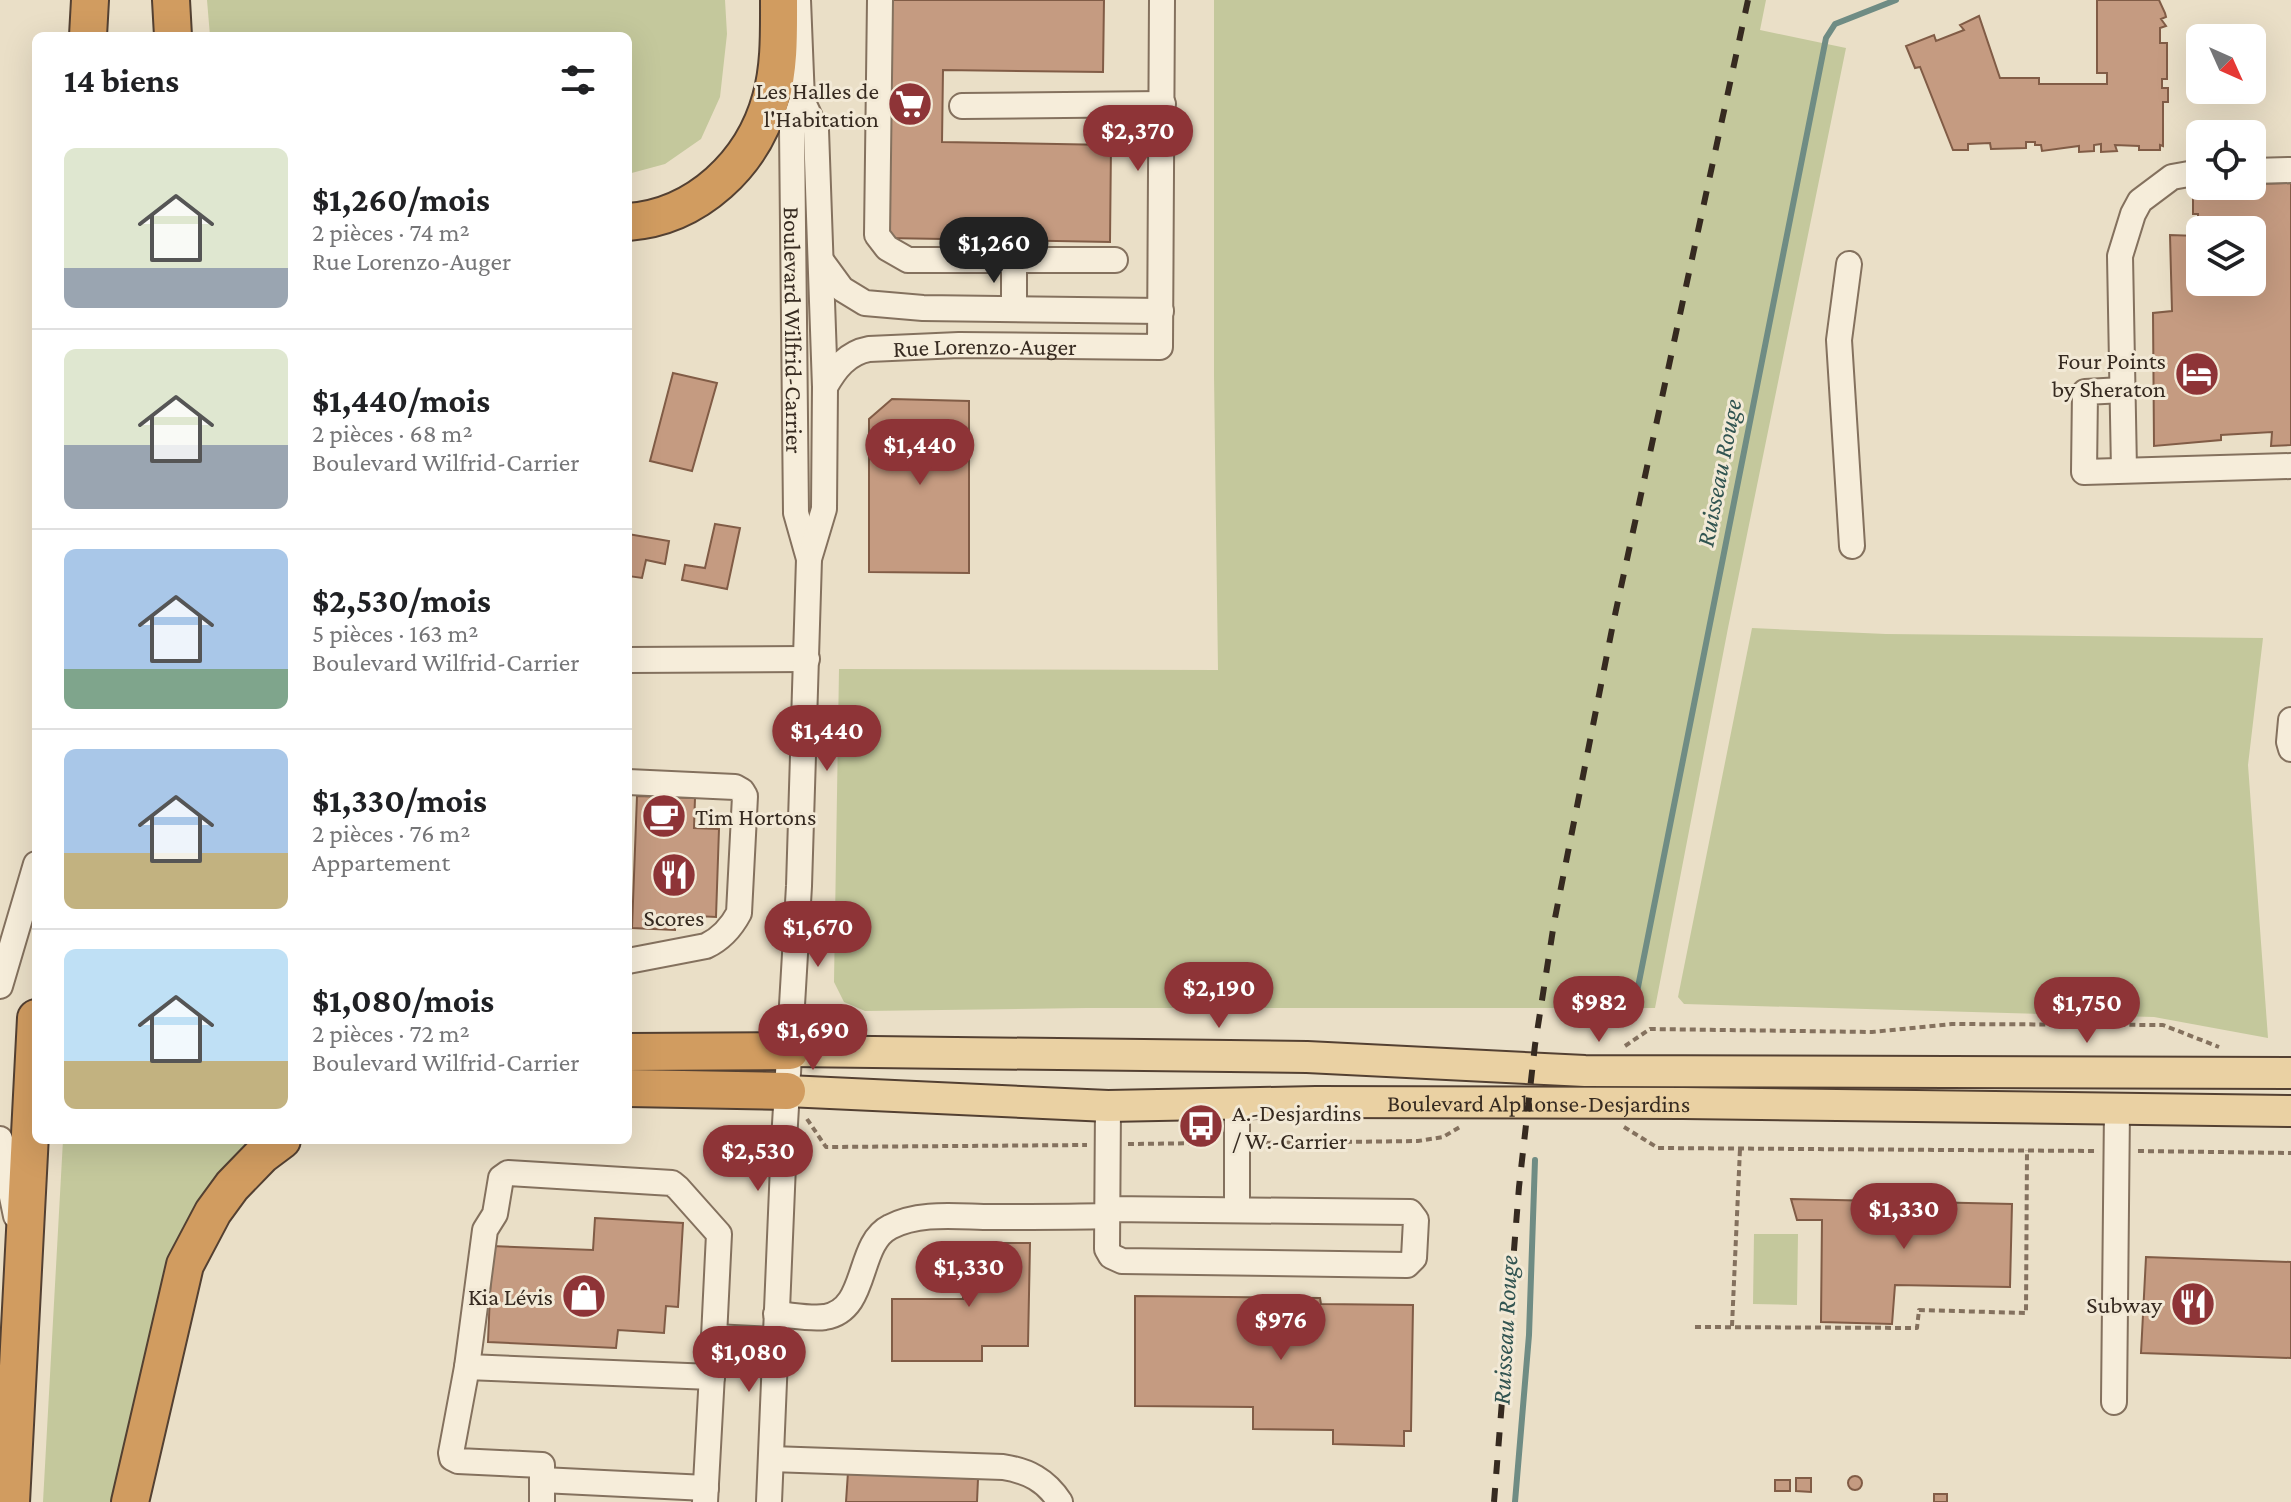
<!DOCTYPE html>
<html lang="fr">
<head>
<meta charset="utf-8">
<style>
	:root { --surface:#fff; --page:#f6f6f6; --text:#202124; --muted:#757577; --line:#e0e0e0; --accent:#8e3437 }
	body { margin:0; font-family:"Crimson Pro",serif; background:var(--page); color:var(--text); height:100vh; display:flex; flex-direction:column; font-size:30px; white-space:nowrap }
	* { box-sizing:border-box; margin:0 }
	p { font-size:26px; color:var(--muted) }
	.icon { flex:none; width:44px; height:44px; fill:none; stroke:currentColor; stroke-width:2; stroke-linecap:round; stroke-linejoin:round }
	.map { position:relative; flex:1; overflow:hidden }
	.details { position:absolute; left:32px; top:32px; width:600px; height:1112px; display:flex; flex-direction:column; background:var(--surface); border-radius:12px; box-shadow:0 8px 32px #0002 }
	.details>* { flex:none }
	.needle { width:52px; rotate:135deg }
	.tools { position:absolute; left:2186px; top:24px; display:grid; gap:16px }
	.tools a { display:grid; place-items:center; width:80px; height:80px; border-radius:12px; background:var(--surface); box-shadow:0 8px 32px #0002; font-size:40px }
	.price { position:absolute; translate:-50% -68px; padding:0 18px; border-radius:28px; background:var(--accent); color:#fff; font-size:26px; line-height:52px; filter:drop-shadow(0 2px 4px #0008) }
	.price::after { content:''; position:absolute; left:50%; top:48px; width:24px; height:18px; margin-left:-12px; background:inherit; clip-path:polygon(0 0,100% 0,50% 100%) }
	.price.current { background:#222; color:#fff }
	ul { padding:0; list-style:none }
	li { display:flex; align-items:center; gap:24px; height:200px; padding:0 32px }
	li+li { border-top:2px solid var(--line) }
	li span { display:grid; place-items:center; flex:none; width:224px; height:160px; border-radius:12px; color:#555 }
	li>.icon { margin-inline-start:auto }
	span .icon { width:96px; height:96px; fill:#fffc; stroke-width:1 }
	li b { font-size:34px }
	h2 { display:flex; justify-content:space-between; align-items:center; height:96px; padding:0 32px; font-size:34px }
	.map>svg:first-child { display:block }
	.green { fill:#c4c89c }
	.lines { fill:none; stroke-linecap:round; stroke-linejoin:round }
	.stream { stroke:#6f8c84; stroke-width:6 }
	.building { fill:#c59b81; stroke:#815c46; stroke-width:2; fill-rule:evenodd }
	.minor-casing { stroke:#84715e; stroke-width:28 }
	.major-casing { stroke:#534032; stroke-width:34 }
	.highway-casing { stroke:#534032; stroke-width:40 }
	.path { stroke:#84715e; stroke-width:4; stroke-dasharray:6 4; stroke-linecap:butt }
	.minor { stroke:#f6edda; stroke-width:24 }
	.major { stroke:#ead1a3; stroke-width:30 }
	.highway { stroke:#d19c60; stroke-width:36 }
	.rail { stroke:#362a20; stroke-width:6; stroke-dasharray:14 14; stroke-linecap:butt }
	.labels { text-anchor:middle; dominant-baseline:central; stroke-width:6; stroke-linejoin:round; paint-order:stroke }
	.poi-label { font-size:24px; fill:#362a20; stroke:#f2e9d6; text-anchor:end }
	.street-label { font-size:24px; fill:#362a20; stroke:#f2e9d6 }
	.water-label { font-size:26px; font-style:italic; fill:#315451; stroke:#f2e9d6 }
</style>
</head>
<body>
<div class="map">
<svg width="2291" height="1502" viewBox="0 0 2291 1502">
	<rect width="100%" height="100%" fill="#eadfc7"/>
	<path class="green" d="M207,0H725L727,34L720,97L701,139L665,164L628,174V36H210Z
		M1214,0H1766L1760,30L1846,48L1728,628L1655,1008H1086L865,1011L844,1002L834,982L839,669L1218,670L1214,376Z
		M1752,628L1886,634L2263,638L2248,765L2268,1038L2154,1017L1684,1004L1678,997Z
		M63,1140H257L176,1246L164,1276L111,1502H43Z
		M1754,1234H1798L1797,1305L1753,1304Z"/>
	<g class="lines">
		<path class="stream" d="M1636,997L1826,38L1835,24L1896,0
			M1515,1502L1529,1335L1535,1160"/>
	</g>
	<path class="building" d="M889,0H1104L1103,72L943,70L942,142L1111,145L1110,242L885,238Z
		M2097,0H2159L2165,13L2166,17L2161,19L2166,26L2160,28V43H2167V79H2162V88H2168V102H2163V146L2160,145V150H2139V146L2115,145L2117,151L2101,152V144L2094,145V151L2079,152V146L2042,151L2041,145H2035V142H2026V148L1991,149L1990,143L1968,144V150H1953L1920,67L1915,68L1906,46L1934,35L1936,41L1964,30L1960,25L1979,16L2000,78H2039V84H2107V73H2097Z
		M2291,183V445L2271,446L2272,432L2221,435V440L2154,446L2153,313L2172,311L2170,235L2198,236V214H2193V184L2252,186V184ZM2200,230H2252V282H2200Z
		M673,373L717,383L692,471L650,461Z
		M892,399L969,401V573L869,572V419Z
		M715,524L740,528L727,589L682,580L685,565L705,568Z
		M628,534L669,541L665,564L646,560L642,578L628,576Z
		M637,796L695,798L694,828L719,829L716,917L676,915L675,930L632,928Z
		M1791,1199L2012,1204L2010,1287L1895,1285L1892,1324L1821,1322L1822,1220H1797Z
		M595,1218L683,1223L678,1307L666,1306L664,1333L618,1330L616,1348L488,1342L492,1246L593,1250Z
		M963,1243H1030L1028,1346H982V1361H892V1299H963Z
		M2146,1257L2291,1262V1358L2141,1353Z
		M1135,1296L1320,1298L1321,1304L1413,1305L1411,1431H1404V1446L1333,1444V1430L1253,1429V1407L1135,1406Z
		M848,1472L978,1479L977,1502H846Z
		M1848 1483a7 7 0 1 1 14 0a7 7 0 1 1-14 0Z
		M1796,1478H1811V1492L1796,1491Z
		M1775,1480H1790V1491H1775Z
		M1934,1494H1947V1502H1934Z"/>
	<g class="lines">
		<g class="minor-casing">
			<g id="minor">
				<path id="s1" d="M798,0L802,100L792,129L796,513L809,559"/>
				<path d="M880,0L877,235L887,248L908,260H1115"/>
				<path d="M962,106L1163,104"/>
				<path d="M2252,171L2291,170"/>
				<path d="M823,263L842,289L865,303L923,308L1161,311"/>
				<path d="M1849,264L1839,340L1852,546"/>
				<path d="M1014,309V260"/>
				<path id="s2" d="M825,387C835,369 847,353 869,349L959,345L1160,347L1162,0"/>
				<path d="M2123,390L2085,392L2084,472L2291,466"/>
				<path d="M2124,470L2120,256L2133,214L2140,201L2172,177L2200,172"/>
				<path d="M628,660L807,659"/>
				<path d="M2291,720L2289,742L2291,749"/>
				<path d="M628,782L735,787L742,791L745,796L739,913C731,928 721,939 706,946L628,961"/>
				<path d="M0,986L36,864"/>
				<path d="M1237,1105V1209"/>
				<path d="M0,1139L16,1216"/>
				<path d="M1108,1209L1410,1212L1416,1220L1414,1258L1407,1265L1122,1261L1111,1256L1107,1249L1108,1106"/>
				<path d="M776,1314C791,1315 810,1319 825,1317C869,1310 856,1244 890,1227C920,1211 960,1217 992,1217C1031,1217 1069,1217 1108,1216"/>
				<path d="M467,1367L485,1230L495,1214L501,1178L508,1173L672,1183L678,1188L719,1234L714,1337"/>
				<path d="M2114,1402L2117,1109"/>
				<path d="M771,1459L1003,1467C1028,1471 1046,1480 1060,1502"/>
				<path d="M542,1480L706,1488"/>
				<path d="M542,1502V1465L458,1461L452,1458L451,1453L467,1367L712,1377"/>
				<path d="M705,1502L714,1337L775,1340"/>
				<path d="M769,1502L784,1141L799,886L809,559L824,509L825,387L816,130L802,100"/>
			</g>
		</g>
		<g class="major-casing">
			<g id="major">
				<path d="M790,1051L1307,1057L1585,1071L2291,1073"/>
				<path id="s3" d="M787,1091L1108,1106L1316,1102L1683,1103L2291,1111"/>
			</g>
		</g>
		<g class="highway-casing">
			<path id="highway" d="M171,0L173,36
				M88,36L90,0
				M628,222C697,217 753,164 771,98C780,66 779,32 779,0
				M628,1052L790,1051
				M628,1088L787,1091
				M11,1502L36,1018
				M130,1502L185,1265L213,1212L232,1186L262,1155L282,1140"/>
		</g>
		<path class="path" d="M1625,1046L1650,1029L1872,1032L1952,1024L2163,1025L2219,1047
			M807,1119L826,1147L1087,1145
			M1624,1127L1658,1148L2097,1151
			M1256,1143L1418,1141L1443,1137L1460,1127
			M1128,1144L1215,1143
			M2138,1151L2291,1153
			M1732,1326L1740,1149
			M1695,1327L1917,1328L1919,1310L2026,1313L2027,1150"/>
		<use href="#minor" class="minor"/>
		<use href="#major" class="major"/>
		<use href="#highway" class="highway"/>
		<path class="rail" d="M1494,1502L1519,1187L1535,1045L1554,923L1613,624L1748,0"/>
	</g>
	<defs>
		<g id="supermarket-disc" transform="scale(2.3)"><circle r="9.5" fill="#8e3437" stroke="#f2e9d6"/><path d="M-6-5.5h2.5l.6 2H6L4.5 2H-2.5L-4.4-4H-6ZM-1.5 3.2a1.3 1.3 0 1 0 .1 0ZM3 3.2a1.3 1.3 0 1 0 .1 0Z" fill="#fff"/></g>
		<g id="hotel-disc" transform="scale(2.3)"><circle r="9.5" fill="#8e3437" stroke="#f2e9d6"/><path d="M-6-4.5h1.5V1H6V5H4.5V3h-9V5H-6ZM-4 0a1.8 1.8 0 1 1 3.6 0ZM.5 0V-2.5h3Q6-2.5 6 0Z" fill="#fff"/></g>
		<g id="cafe-disc" transform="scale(2.3)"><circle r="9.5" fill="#8e3437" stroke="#f2e9d6"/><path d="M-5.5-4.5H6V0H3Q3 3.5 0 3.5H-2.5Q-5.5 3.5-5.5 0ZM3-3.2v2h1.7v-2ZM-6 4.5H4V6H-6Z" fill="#fff"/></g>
		<g id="restaurant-disc" transform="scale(2.3)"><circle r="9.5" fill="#8e3437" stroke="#f2e9d6"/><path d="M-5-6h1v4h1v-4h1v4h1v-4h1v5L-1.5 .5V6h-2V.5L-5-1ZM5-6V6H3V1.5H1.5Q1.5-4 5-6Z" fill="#fff"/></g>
		<g id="bus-disc" transform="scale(2.3)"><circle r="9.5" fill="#8e3437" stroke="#f2e9d6"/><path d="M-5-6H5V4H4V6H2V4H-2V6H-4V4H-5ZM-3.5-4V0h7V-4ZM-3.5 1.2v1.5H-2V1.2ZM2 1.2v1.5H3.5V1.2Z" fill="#fff"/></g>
		<g id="shop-disc" transform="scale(2.3)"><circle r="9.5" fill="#8e3437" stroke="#f2e9d6"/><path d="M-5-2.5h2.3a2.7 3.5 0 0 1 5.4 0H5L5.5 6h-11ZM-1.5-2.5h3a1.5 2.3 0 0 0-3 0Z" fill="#fff"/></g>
	</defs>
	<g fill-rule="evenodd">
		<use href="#supermarket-disc" x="910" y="104"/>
		<use href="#hotel-disc" x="2197" y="374"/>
		<use href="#cafe-disc" x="664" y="816"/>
		<use href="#restaurant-disc" x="674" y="875"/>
		<use href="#bus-disc" x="1201" y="1126"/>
		<use href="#shop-disc" x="584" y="1296"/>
		<use href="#restaurant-disc" x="2193" y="1304"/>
	</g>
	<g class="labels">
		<g class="poi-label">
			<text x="879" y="90">Les Halles de<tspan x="879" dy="28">l'Habitation</tspan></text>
			<text x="2166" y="360">Four Points<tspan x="2166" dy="28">by Sheraton</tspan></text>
			<text x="695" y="816" text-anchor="start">Tim Hortons</text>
			<text x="674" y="917" text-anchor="middle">Scores</text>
			<text x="1232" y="1112" text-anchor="start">A.-Desjardins<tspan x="1232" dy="28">/ W.-Carrier</tspan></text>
			<text x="553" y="1296">Kia Lévis</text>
			<text x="2162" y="1304">Subway</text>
		</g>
		<g class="street-label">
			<text stroke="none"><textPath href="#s1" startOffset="332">Boulevard Wilfrid-Carrier</textPath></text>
			<text stroke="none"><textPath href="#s2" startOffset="176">Rue Lorenzo-Auger</textPath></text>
			<text stroke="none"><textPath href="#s3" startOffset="752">Boulevard Alphonse-Desjardins</textPath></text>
		</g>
		<g class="water-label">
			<text transform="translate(1719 473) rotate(-79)">Ruisseau Rouge</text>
			<text transform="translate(1505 1330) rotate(-87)">Ruisseau Rouge</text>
		</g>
	</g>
</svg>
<div class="tools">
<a><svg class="needle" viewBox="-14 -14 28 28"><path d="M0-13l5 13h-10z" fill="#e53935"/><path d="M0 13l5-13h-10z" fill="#757577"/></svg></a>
<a><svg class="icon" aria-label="locate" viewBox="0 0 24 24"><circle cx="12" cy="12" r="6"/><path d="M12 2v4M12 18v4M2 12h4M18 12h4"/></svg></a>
<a><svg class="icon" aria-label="layers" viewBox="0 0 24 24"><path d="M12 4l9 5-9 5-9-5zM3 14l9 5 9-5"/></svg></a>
</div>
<b class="price" style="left:1138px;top:173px">$2,370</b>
<b class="price current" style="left:994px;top:285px">$1,260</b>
<b class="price" style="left:920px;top:487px">$1,440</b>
<b class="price" style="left:827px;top:773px">$1,440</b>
<b class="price" style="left:818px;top:969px">$1,670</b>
<b class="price" style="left:1219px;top:1030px">$2,190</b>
<b class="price" style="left:1599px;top:1044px">$982</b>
<b class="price" style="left:2087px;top:1045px">$1,750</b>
<b class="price" style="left:813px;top:1072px">$1,690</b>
<b class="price" style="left:758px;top:1193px">$2,530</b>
<b class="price" style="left:1904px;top:1251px">$1,330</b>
<b class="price" style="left:969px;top:1309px">$1,330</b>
<b class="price" style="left:1281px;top:1362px">$976</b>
<b class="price" style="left:749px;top:1394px">$1,080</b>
<section class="details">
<h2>14 biens<svg class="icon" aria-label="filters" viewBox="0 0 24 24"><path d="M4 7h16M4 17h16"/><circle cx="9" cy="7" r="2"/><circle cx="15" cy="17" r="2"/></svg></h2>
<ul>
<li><span style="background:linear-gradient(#dfe7d0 75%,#9aa5b1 0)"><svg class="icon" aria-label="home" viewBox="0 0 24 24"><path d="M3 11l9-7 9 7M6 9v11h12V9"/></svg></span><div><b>$1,260/mois</b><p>2 pièces · 74 m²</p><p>Rue Lorenzo-Auger</p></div></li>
<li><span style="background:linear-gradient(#dfe7d0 60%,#9aa5b1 0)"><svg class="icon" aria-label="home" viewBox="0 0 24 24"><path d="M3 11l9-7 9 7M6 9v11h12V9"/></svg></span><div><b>$1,440/mois</b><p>2 pièces · 68 m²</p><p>Boulevard Wilfrid-Carrier</p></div></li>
<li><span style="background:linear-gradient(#a9c7e8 75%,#7fa58c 0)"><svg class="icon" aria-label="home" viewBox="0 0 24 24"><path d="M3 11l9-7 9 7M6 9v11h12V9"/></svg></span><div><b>$2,530/mois</b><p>5 pièces · 163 m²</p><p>Boulevard Wilfrid-Carrier</p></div></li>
<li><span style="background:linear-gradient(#a9c7e8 65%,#c2b280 0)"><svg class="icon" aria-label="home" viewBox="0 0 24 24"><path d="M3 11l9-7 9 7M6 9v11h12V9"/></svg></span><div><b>$1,330/mois</b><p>2 pièces · 76 m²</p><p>Appartement</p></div></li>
<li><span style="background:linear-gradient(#bfe0f5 70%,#c2b280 0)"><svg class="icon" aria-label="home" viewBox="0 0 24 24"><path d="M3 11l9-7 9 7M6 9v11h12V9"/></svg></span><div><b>$1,080/mois</b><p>2 pièces · 72 m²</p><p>Boulevard Wilfrid-Carrier</p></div></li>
</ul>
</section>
</div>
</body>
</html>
